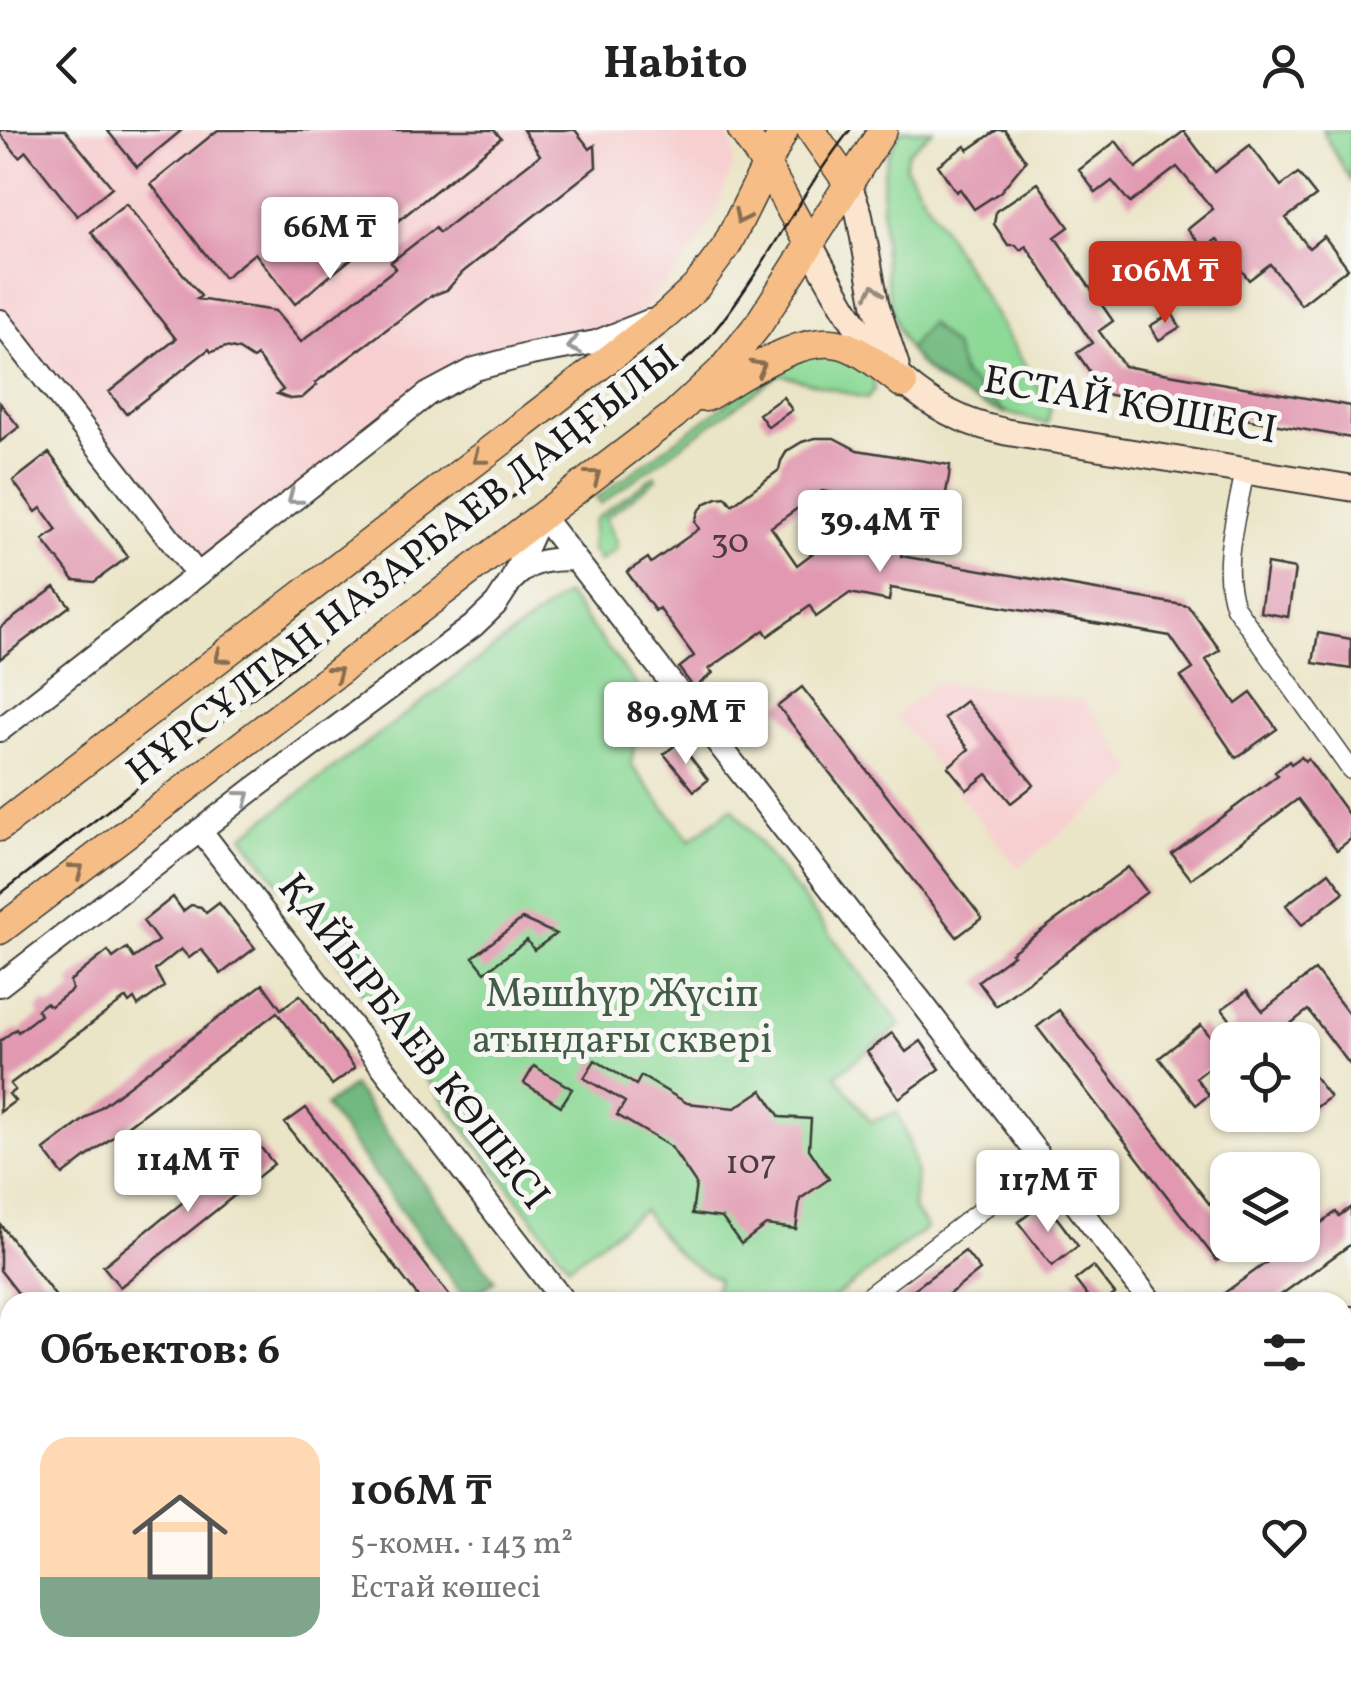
<!DOCTYPE html>
<html lang="ru">
<head>
<meta charset="utf-8">
<style>
	:root { --surface:#fff; --page:#f6f6f6; --text:#222; --muted:#767676; --accent:#c8321e }
	body { margin:0; font-family:Vollkorn,serif; background:var(--page); color:var(--text); height:100vh; display:flex; flex-direction:column; font-size:38px; white-space:nowrap }
	* { box-sizing:border-box; margin:0 }
	p { font-size:32px; color:var(--muted) }
	.icon { flex:none; width:55px; height:55px; fill:none; stroke:currentColor; stroke-width:2; stroke-linecap:round; stroke-linejoin:round }
	.map { position:relative; flex:1; overflow:hidden }
	.details { position:absolute; left:0px; top:1162px; width:1352px; height:392px; display:flex; flex-direction:column; background:var(--surface); border-radius:30px 30px 0 0; box-shadow:0 2px 8px #0004 }
	.details>* { flex:none }
	.tools { position:absolute; left:1210px; top:892px; display:grid; gap:20px }
	.tools a { display:grid; place-items:center; width:110px; height:110px; border-radius:20px; background:var(--surface); box-shadow:0 2px 8px #0004; font-size:50px }
	.price { position:absolute; translate:-50% -85px; padding:0 22px; border-radius:10px; background:#fff; color:#222; font-size:32px; line-height:65px; filter:drop-shadow(0 2px 5px #0008) }
	.price::after { content:''; position:absolute; left:50%; top:60px; width:30px; height:22px; margin-left:-15px; background:inherit; clip-path:polygon(0 0,100% 0,50% 100%) }
	.price.active { background:var(--accent); color:#fff }
	ul { padding:0; list-style:none }
	li { display:flex; align-items:center; gap:30px; height:250px; padding:0 40px }
	li span { display:grid; place-items:center; flex:none; width:280px; height:200px; border-radius:30px; color:#555 }
	li>.icon { margin-inline-start:auto }
	span .icon { width:120px; height:120px; fill:#fffc; stroke-width:1 }
	li b { font-size:42px }
	h2 { display:flex; justify-content:space-between; align-items:center; height:120px; padding:0 40px; font-size:42px }
	header { display:flex; justify-content:space-between; align-items:center; height:130px; padding:0 40px; background:var(--surface); font-size:45px; font-weight:700 }
	.map>svg:first-child { display:block }
	.built { fill:#f7cfd0 }
	.green { fill:#8cd996; stroke:#547a59; stroke-width:2.5 }
	.forest { fill:#71b97f; stroke:#466a4e; stroke-width:2.5 }
	.building { fill:#e198b0 }
	.lines { fill:none; stroke-linecap:round; stroke-linejoin:round }
	.minor-casing { stroke:#3b3a36; stroke-width:21 }
	.tertiary-casing { stroke:#3b3a36; stroke-width:26 }
	.secondary-casing { stroke:#3b3a36; stroke-width:29 }
	.primary-casing { stroke:#3b3a36; stroke-width:31 }
	.minor { stroke:#fff; stroke-width:18 }
	.tertiary { stroke:#fff; stroke-width:22 }
	.secondary { stroke:#fbe5cf; stroke-width:25 }
	.primary { stroke:#f6be86; stroke-width:28 }
	.tram { stroke:#1c1c1c; stroke-width:2.5 }
	.oneway { stroke:#896d51 }
	.oneway2 { stroke:#978b7e }
	.oneway3 { stroke:#999 }
	.labels { text-anchor:middle; dominant-baseline:central; stroke-width:10; stroke-linejoin:round; paint-order:stroke }
	.number-label { font-size:35px; fill:#4d3b41 }
	.street-label { font-size:40px; fill:#1c1c1c; stroke:#f6f6f2 }
	.park-label { font-size:40px; fill:#435e47; stroke:#f6f6f2 }
</style>
</head>
<body>
<header><svg class="icon" aria-label="back" viewBox="0 0 24 24"><path d="M15 5l-7 7 7 7"/></svg>Habito<svg class="icon" aria-label="person" viewBox="0 0 24 24"><circle cx="12" cy="8" r="4"/><path d="M4 21q1-7 8-7t8 7"/></svg></header>
<div class="map">
<svg width="1351" height="1553" viewBox="0 0 1351 1553">
	<rect width="100%" height="100%" fill="#f6f6f2"/>
	<filter id="ink" filterUnits="userSpaceOnUse"><feTurbulence type="fractalNoise" baseFrequency=".01" numOctaves="2"/><feDisplacementMap in="SourceGraphic" scale="20" xChannelSelector="R" yChannelSelector="G"/><feConvolveMatrix kernelMatrix="1 2 1 2 8 2 1 2 1" color-interpolation-filters="sRGB"/></filter>
	<filter id="wash" filterUnits="userSpaceOnUse"><feTurbulence type="fractalNoise" baseFrequency=".0048" numOctaves="4" result="noise"/><feDisplacementMap in="SourceGraphic" scale="40" xChannelSelector="R" yChannelSelector="G"/><feGaussianBlur stdDeviation="2.25" result="paint"/><feColorMatrix in="noise" values="0 0 0 0 0 0 0 0 0 0 0 0 0 0 0 0 0 1.4 0 .05"/><feComposite in="paint" operator="in"/></filter>
	<g filter="url(#wash)">
		<rect width="100%" height="100%" fill="#ebe5c7"/>
		<path class="built" d="M0,0H726L732,14L734,26L733,36L715,85L693,122L642,182L628,194L474,232L201,430L191,425L0,178Z
			M935,552L1084,570L1137,643L1018,738L895,586Z
			M10,1356V1545H130L119,1553H0V1364Z
			M190,1545H339L345,1553H180Z"/>
		<path class="green" d="M901,0H933L908,22L905,36L1051,278L1047,294C925,262 888,235 883,105C882,65 877,35 901,0Z
			M1322,0H1351V51Z
			M835,221L874,247V260L867,269L780,244L600,374L596,369L787,230Z
			M655,345L657,349L605,388L617,414L615,420L600,431L591,419L594,390Z
			M566,464L643,564L631,635L690,710L732,678L901,895L836,945L871,992L897,982L909,1012L916,1044L913,1078L927,1098L828,1172H712L718,1149C678,1129 669,1117 643,1080L569,1136L243,706Z"/>
		<path class="forest" d="M929,193L954,217L963,245L1007,284C967,271 935,253 908,220Z
			M353,956L495,1151L467,1171L325,976Z"/>
		<g id="blocks">
			<path class="building" d="M0,0H65L112,57L77,86L26,21L19,27L0,4Z
				M107,0H182L137,37Z
				M218,0H494L501,8L295,174L255,123L224,148L151,54Z
				M523,0H575L590,19L595,15L596,37L463,142L447,160L431,166L315,253L317,255L302,268L290,269L277,264L283,260L257,226L253,229L239,220L226,217L211,222L209,219L126,284L109,262L176,209L91,102L126,74L201,166L197,169L275,181L301,212L396,138L391,132L435,98L439,103L540,25Z
				M997,0H1005L1026,31L1000,62L974,79L960,59L956,62L938,35L965,16L968,20Z
				M1184,1L1215,42L1250,15L1281,56L1298,43L1316,66L1286,88L1309,118L1324,106L1348,138L1301,175L1270,134L1249,150L1217,109L1204,119L1188,99L1213,79L1177,37L1130,73L1112,51L1096,63L1079,40L1116,11L1136,38Z
				M1038,53L1069,97L1055,107L1113,191L1099,201L1124,236L1351,276V308L1105,264L1077,223L1092,213L1026,116L1020,120L1016,115H1008L994,94L996,81Z
				M1172,183L1180,197L1159,210L1150,196Z
				M783,267L792,280L768,297L759,284Z
				M0,273L19,297L0,312Z
				M815,308H834L857,320L950,335L949,347L938,404L915,400L918,377L822,361L771,397L797,435L838,404L903,415L901,426L1188,476L1220,520L1206,530L1236,574L1251,563L1277,599L1236,628L1181,547L1193,539L1170,506L891,458L889,471L850,463L816,487L810,476L768,506L764,500L709,539L713,543L694,558L679,538L694,526L659,478L655,481L627,442L648,428L651,433L699,399L695,392L698,382L706,373L717,368L726,367L732,375L779,340L781,331L787,321L802,312Z
				M49,323L128,427L94,452L74,450L43,410L57,400L41,378L36,382L13,351Z
				M1267,434L1295,439L1288,487L1260,482Z
				M55,457L70,476L0,529V498Z
				M1318,503L1351,509V539L1313,533Z
				M802,557L982,788L957,807L778,576Z
				M966,571L1034,655L1011,673L987,644L967,660L948,637L969,619L944,588Z
				M679,612L708,650L694,661L664,624Z
				M1301,627L1305,631L1308,629L1351,688V709L1337,720L1298,669L1191,749L1172,724L1278,645L1275,642L1289,631L1291,634Z
				M1128,737L1147,762L996,876L978,851L1013,825L1011,823Z
				M1329,742L1344,762L1302,795L1286,775Z
				M173,767L183,781L191,775L201,777L206,783L219,773L255,818L221,844L201,819L189,828L181,819L155,840L164,857L138,876L134,869L129,873L126,868L10,954L15,960L9,964L15,971L0,982V911L16,899L18,902L40,885L37,879L45,873L51,876L72,860L70,851L108,821L113,828L127,818L134,828L158,811L143,791Z
				M522,789L556,804L534,820L527,810L485,842L473,827Z
				M1315,840L1351,887V936L1308,880L1280,902L1286,910H1228V923L1196,948L1209,965L1196,975L1159,928L1201,895L1215,912L1235,896L1222,879L1247,861L1263,881Z
				M263,854L281,879L300,865L355,938L332,955L277,882L63,1045L44,1020Z
				M1059,880L1228,1098V1115H1238L1217,1131L1037,897Z
				M892,903L906,922L921,911L940,939L899,968L867,922Z
				M595,930L636,955L641,946L687,973L735,978L762,960L780,987L811,989L809,1019L829,1049L800,1069L796,1099L766,1095L741,1114L722,1088L692,1084L696,1054L671,1017L617,985L625,972L584,948Z
				M1302,931L1330,967L1302,988Z
				M534,936L572,959L561,976L524,953Z
				M306,978L454,1172H422L285,993Z
				M257,1013L274,1034L120,1157L103,1136Z
				M1351,1077V1114L1271,1172H1212L1285,1119L1288,1123L1298,1115H1302V1107L1336,1082L1339,1086Z
				M1036,1079L1051,1080L1078,1116L1052,1136L1018,1092Z
				M0,1094L60,1172H25L0,1140Z
				M965,1121L980,1140L960,1156L937,1172H897Z
				M1093,1136L1115,1164L1104,1172H1092L1075,1150Z"/>
		</g>
	</g>
	<g filter="url(#ink)">
		<use href="#blocks" fill-opacity="0" stroke="#3b3a36" stroke-width="2.5"/>
		<g class="lines">
			<g class="minor-casing">
				<path id="minor" d="M1245,339C1238,383 1219,434 1235,477L1351,640
					M861,1172L1043,1033"/>
			</g>
			<g class="tertiary-casing">
				<path id="tertiary" d="M0,191L197,444
					M513,449C531,430 550,429 575,429
					M0,600L428,264L475,239L531,224L596,212L649,191
					M200,700L564,1172
					M0,855L251,661L473,496L496,474L511,451L541,385L866,804L919,869L1151,1172
					M1342,1195L1351,1188
					M1342,1415L1351,1426
					M874,1553L884,1545"/>
			</g>
			<g class="secondary-casing">
				<path id="secondary" d="M848,53L859,83L876,175L896,235
					M810,115C850,188 881,253 961,288C975,295 991,298 1006,302L1351,358"/>
			</g>
			<g class="primary-casing">
				<path id="primary" d="M742,0L766,35L810,115
					M811,0L848,53
					M706,267C742,247 801,202 843,215C865,222 885,240 903,254
					M0,697L666,185L696,157L726,117L784,0
					M0,800L674,285L721,241L758,195L883,0"/>
			</g>
			<use href="#minor" class="minor"/>
			<use href="#tertiary" class="tertiary"/>
			<use href="#secondary" class="secondary"/>
			<use href="#primary" class="primary"/>
			<path class="tram" d="M0,764L672,243C685,230 700,219 711,205C764,141 799,65 850,0"/>
		</g>
		<defs><path id="oneway-chevron" d="M-2-3.5L2.5 0L-2 3.5" fill="none" stroke-width="1.6" stroke-linecap="round" stroke-linejoin="round" transform="scale(2.5)"/></defs>
		<g class="oneway">
			<use href="#oneway-chevron" transform="translate(741 87) rotate(116)"/>
			<use href="#oneway-chevron" transform="translate(759 237) rotate(-29)"/>
			<use href="#oneway-chevron" transform="translate(479 328) rotate(142)"/>
			<use href="#oneway-chevron" transform="translate(594 346) rotate(-37)"/>
			<use href="#oneway-chevron" transform="translate(221 527) rotate(142)"/>
			<use href="#oneway-chevron" transform="translate(336 543) rotate(-37)"/>
			<use href="#oneway-chevron" transform="translate(77 740) rotate(-37)"/>
		</g>
		<use class="oneway2" href="#oneway-chevron" transform="translate(874 161) rotate(-100)"/>
		<g class="oneway3">
			<use href="#oneway-chevron" transform="translate(574 216) rotate(167)"/>
			<use href="#oneway-chevron" transform="translate(294 368) rotate(142)"/>
			<use href="#oneway-chevron" transform="translate(244 667) rotate(-37)"/>
		</g>
	</g>
	<g class="labels">
		<g class="number-label">
			<text x="730" y="413">30</text>
			<text x="751" y="1034">107</text>
		</g>
		<g class="street-label">
			<text transform="translate(1130 277) rotate(10)">ЕСТАЙ КӨШЕСІ</text>
			<text transform="translate(404 437) rotate(-38)">НҰРСҰЛТАН НАЗАРБАЕВ ДАҢҒЫЛЫ</text>
			<text transform="translate(412 913) rotate(52)">ҚАЙЫРБАЕВ КӨШЕСІ</text>
		</g>
		<g class="park-label">
			<text x="622" y="866">Мәшһүр Жүсіп<tspan x="622" dy="46">атындағы сквері</tspan></text>
		</g>
	</g>
</svg>
<div class="tools">
<a><svg class="icon" aria-label="locate" viewBox="0 0 24 24"><circle cx="12" cy="12" r="6"/><path d="M12 2v4M12 18v4M2 12h4M18 12h4"/></svg></a>
<a><svg class="icon" aria-label="layers" viewBox="0 0 24 24"><path d="M12 4l9 5-9 5-9-5zM3 14l9 5 9-5"/></svg></a>
</div>
<b class="price" style="left:330px;top:152px">66M ₸</b>
<b class="price active" style="left:1165px;top:196px">106M ₸</b>
<b class="price" style="left:880px;top:445px">39.4M ₸</b>
<b class="price" style="left:686px;top:637px">89.9M ₸</b>
<b class="price" style="left:188px;top:1085px">114M ₸</b>
<b class="price" style="left:1048px;top:1105px">117M ₸</b>
<section class="details">
<h2>Объектов: 6<svg class="icon" aria-label="filters" viewBox="0 0 24 24"><path d="M4 7h16M4 17h16"/><circle cx="9" cy="7" r="2"/><circle cx="15" cy="17" r="2"/></svg></h2>
<ul>
<li><span style="background:linear-gradient(#ffd9b3 70%,#7fa58c 0)"><svg class="icon" aria-label="home" viewBox="0 0 24 24"><path d="M3 11l9-7 9 7M6 9v11h12V9"/></svg></span><div><b>106M ₸</b><p>5-комн. · 143 m²</p><p>Естай көшесі</p></div><svg class="icon" aria-label="heart" viewBox="0 0 24 24"><path d="M12 20l-8-8c-3-5 5-10 8-4 3-6 11-1 8 4z"/></svg></li>
</ul>
</section>
</div>
</body>
</html>
